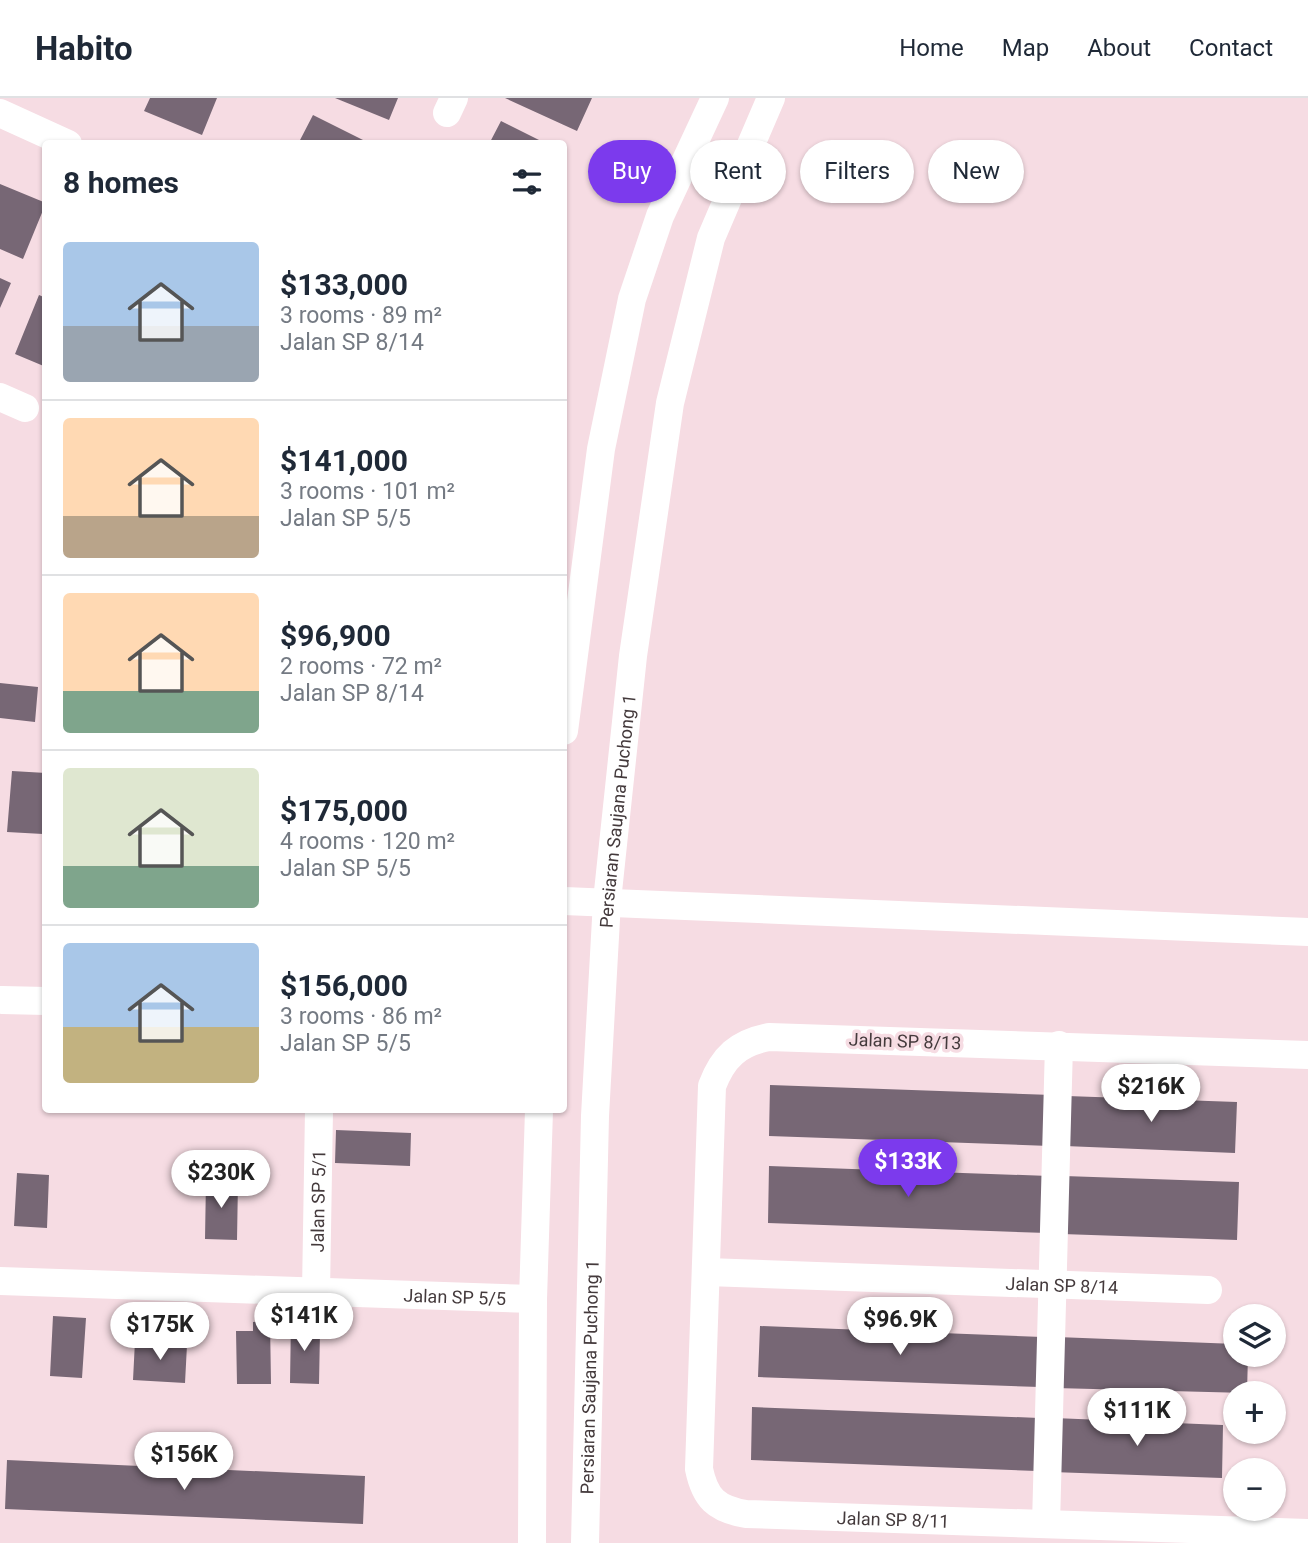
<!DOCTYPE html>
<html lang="en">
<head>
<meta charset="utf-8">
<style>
	:root { --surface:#fff; --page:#f6f6f7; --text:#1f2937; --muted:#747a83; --line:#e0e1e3; --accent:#7c3aed }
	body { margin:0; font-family:Roboto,sans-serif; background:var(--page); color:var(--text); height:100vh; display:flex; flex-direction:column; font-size:26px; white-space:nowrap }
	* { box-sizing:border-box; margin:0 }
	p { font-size:23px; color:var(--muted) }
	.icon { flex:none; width:38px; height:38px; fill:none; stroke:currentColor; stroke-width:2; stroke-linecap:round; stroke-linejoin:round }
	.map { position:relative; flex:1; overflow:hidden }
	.drawer { position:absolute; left:42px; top:42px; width:525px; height:973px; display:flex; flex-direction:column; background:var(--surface); border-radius:7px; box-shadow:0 2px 5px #0004 }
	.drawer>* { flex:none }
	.banner { position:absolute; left:588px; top:42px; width:614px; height:63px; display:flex; gap:14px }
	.tools { position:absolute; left:1223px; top:1206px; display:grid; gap:14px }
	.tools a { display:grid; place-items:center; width:63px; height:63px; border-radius:50%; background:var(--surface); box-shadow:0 2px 5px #0004; font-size:35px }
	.price { position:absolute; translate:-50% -60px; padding:0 16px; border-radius:24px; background:#fff; color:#222; font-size:23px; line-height:46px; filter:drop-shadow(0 2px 4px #0008) }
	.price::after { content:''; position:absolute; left:50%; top:42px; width:21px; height:16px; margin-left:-10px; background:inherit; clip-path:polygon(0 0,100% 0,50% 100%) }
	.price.on { background:var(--accent); color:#fff }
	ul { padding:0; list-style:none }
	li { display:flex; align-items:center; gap:21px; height:175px; padding:0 21px }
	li+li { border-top:2px solid var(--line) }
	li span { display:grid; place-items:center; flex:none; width:196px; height:140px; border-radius:7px; color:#555 }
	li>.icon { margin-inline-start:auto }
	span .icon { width:84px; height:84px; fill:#fffc; stroke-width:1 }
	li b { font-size:30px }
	h2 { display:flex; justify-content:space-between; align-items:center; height:84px; padding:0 21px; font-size:30px }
	.chip { padding:0 24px; border-radius:32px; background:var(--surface); box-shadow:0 2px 5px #0004; font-size:24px; line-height:63px }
	.chip.on { background:var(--accent); color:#fff }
	header { display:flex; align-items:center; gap:42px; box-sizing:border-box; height:98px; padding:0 35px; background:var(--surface); border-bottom:2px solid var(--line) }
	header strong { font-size:33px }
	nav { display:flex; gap:38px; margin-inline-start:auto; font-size:24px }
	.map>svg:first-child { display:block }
	.building { fill:#776775 }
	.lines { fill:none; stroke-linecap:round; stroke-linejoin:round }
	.minor { stroke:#fff; stroke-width:28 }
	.labels { text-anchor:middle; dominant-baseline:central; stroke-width:7; stroke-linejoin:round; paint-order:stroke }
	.street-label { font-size:18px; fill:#443a3c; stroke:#f6dce3 }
</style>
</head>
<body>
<header>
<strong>Habito</strong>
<nav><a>Home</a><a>Map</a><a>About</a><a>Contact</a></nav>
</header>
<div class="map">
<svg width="1308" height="1445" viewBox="0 0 1308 1445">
	<rect width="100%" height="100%" fill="#f6dce3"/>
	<path class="building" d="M150,0H217L202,37L144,13Z
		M335,0H398L389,22Z
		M505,0H592L577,33Z
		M313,17L371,46L299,44Z
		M501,23L547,46H489Z
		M0,86L46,105L23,161L0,151Z
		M0,180L11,185L0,210Z
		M39,197L46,200V269L15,256Z
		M0,585L38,589L35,624L0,620Z
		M12,673L46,675L43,736L7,734Z
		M770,987L1052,997L1050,1048L769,1038Z
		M1067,998L1237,1004L1235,1055L1065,1048Z
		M336,1032L411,1035L410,1068L335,1065Z
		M769,1068L1049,1078L1047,1135L768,1125Z
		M17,1075L49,1077L47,1130L14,1128Z
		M1064,1078L1239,1084L1237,1142L1062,1136Z
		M206,1082L238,1083L237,1142L205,1141Z
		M53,1218L86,1220L82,1280L50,1278Z
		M291,1221H308V1233L320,1234L319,1286L290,1285Z
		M270,1223L271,1286H237L236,1233H253V1224Z
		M760,1228L1042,1239L1040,1289L758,1279Z
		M1057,1239L1236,1246V1256H1248L1247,1295L1055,1290Z
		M135,1243L187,1247L185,1285L133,1282Z
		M752,1309L1039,1320L1037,1373L751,1362Z
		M1054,1320L1223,1327L1222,1380L1052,1374Z
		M7,1362L365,1378L363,1426L5,1411Z"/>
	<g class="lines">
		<g class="minor">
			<path d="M0,15L68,46"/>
			<path d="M447,15L454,0"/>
			<path d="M0,299L25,310"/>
			<path d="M564,633L601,351L632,201L660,118L715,0"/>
			<path d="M564,803L1308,834"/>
			<path d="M2,902L46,903"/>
			<path id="s1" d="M1308,957L769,939C738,945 723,959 712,988L699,1371C705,1400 716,1411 746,1416L1308,1435"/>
			<path id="s2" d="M707,1174L1208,1192"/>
			<path id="s3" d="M0,1183L533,1201"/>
			<path id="s4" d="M316,1194L319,1012"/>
			<path d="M1046,1426L1059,947"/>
			<path d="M532,1445L533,1201L539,1012"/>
			<path id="s5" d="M585,1445L595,1018L607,803L633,558L670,305L711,140L771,0"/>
		</g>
	</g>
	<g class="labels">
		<g class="street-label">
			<text stroke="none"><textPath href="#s5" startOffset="733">Persiaran Saujana Puchong 1</textPath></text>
			<text transform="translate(905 943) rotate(2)">Jalan SP 8/13</text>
			<text stroke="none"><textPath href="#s4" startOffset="91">Jalan SP 5/1</textPath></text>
			<text stroke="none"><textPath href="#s2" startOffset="355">Jalan SP 8/14</textPath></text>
			<text stroke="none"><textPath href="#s3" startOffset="455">Jalan SP 5/5</textPath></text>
			<text stroke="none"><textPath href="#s5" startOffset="166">Persiaran Saujana Puchong 1</textPath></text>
			<text stroke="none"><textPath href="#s1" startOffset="1220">Jalan SP 8/11</textPath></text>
		</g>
	</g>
</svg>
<div class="tools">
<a><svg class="icon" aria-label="layers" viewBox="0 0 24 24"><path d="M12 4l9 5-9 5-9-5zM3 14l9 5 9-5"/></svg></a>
<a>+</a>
<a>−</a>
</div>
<b class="price" style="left:1151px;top:1026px">$216K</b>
<b class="price on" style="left:908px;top:1101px">$133K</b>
<b class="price" style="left:221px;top:1112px">$230K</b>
<b class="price" style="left:304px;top:1255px">$141K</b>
<b class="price" style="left:900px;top:1259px">$96.9K</b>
<b class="price" style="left:160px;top:1264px">$175K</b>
<b class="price" style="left:1137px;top:1350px">$111K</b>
<b class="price" style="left:184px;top:1394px">$156K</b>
<div class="banner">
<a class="chip on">Buy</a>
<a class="chip">Rent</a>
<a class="chip">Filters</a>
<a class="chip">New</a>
</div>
<section class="drawer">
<h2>8 homes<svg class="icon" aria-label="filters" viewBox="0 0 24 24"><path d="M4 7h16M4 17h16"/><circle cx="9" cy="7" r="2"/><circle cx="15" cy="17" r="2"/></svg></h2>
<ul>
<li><span style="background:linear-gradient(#a9c7e8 60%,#9aa5b1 0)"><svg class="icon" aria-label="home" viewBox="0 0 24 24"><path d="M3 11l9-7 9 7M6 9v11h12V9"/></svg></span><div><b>$133,000</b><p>3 rooms · 89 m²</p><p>Jalan SP 8/14</p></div></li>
<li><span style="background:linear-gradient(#ffd9b3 70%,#b9a48a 0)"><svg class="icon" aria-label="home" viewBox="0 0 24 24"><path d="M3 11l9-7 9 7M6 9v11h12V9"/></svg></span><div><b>$141,000</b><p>3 rooms · 101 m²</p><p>Jalan SP 5/5</p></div></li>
<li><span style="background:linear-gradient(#ffd9b3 70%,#7fa58c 0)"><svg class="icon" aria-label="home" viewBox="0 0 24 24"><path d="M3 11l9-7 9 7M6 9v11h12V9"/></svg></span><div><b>$96,900</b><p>2 rooms · 72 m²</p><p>Jalan SP 8/14</p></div></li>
<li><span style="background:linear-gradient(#dfe7d0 70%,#7fa58c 0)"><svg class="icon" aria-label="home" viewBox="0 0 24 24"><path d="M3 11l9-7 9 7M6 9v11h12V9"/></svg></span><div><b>$175,000</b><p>4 rooms · 120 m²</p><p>Jalan SP 5/5</p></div></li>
<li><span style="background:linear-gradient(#a9c7e8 60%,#c2b280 0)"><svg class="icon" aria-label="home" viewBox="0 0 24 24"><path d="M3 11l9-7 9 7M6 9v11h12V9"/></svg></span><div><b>$156,000</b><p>3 rooms · 86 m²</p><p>Jalan SP 5/5</p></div></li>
</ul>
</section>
</div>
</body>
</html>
